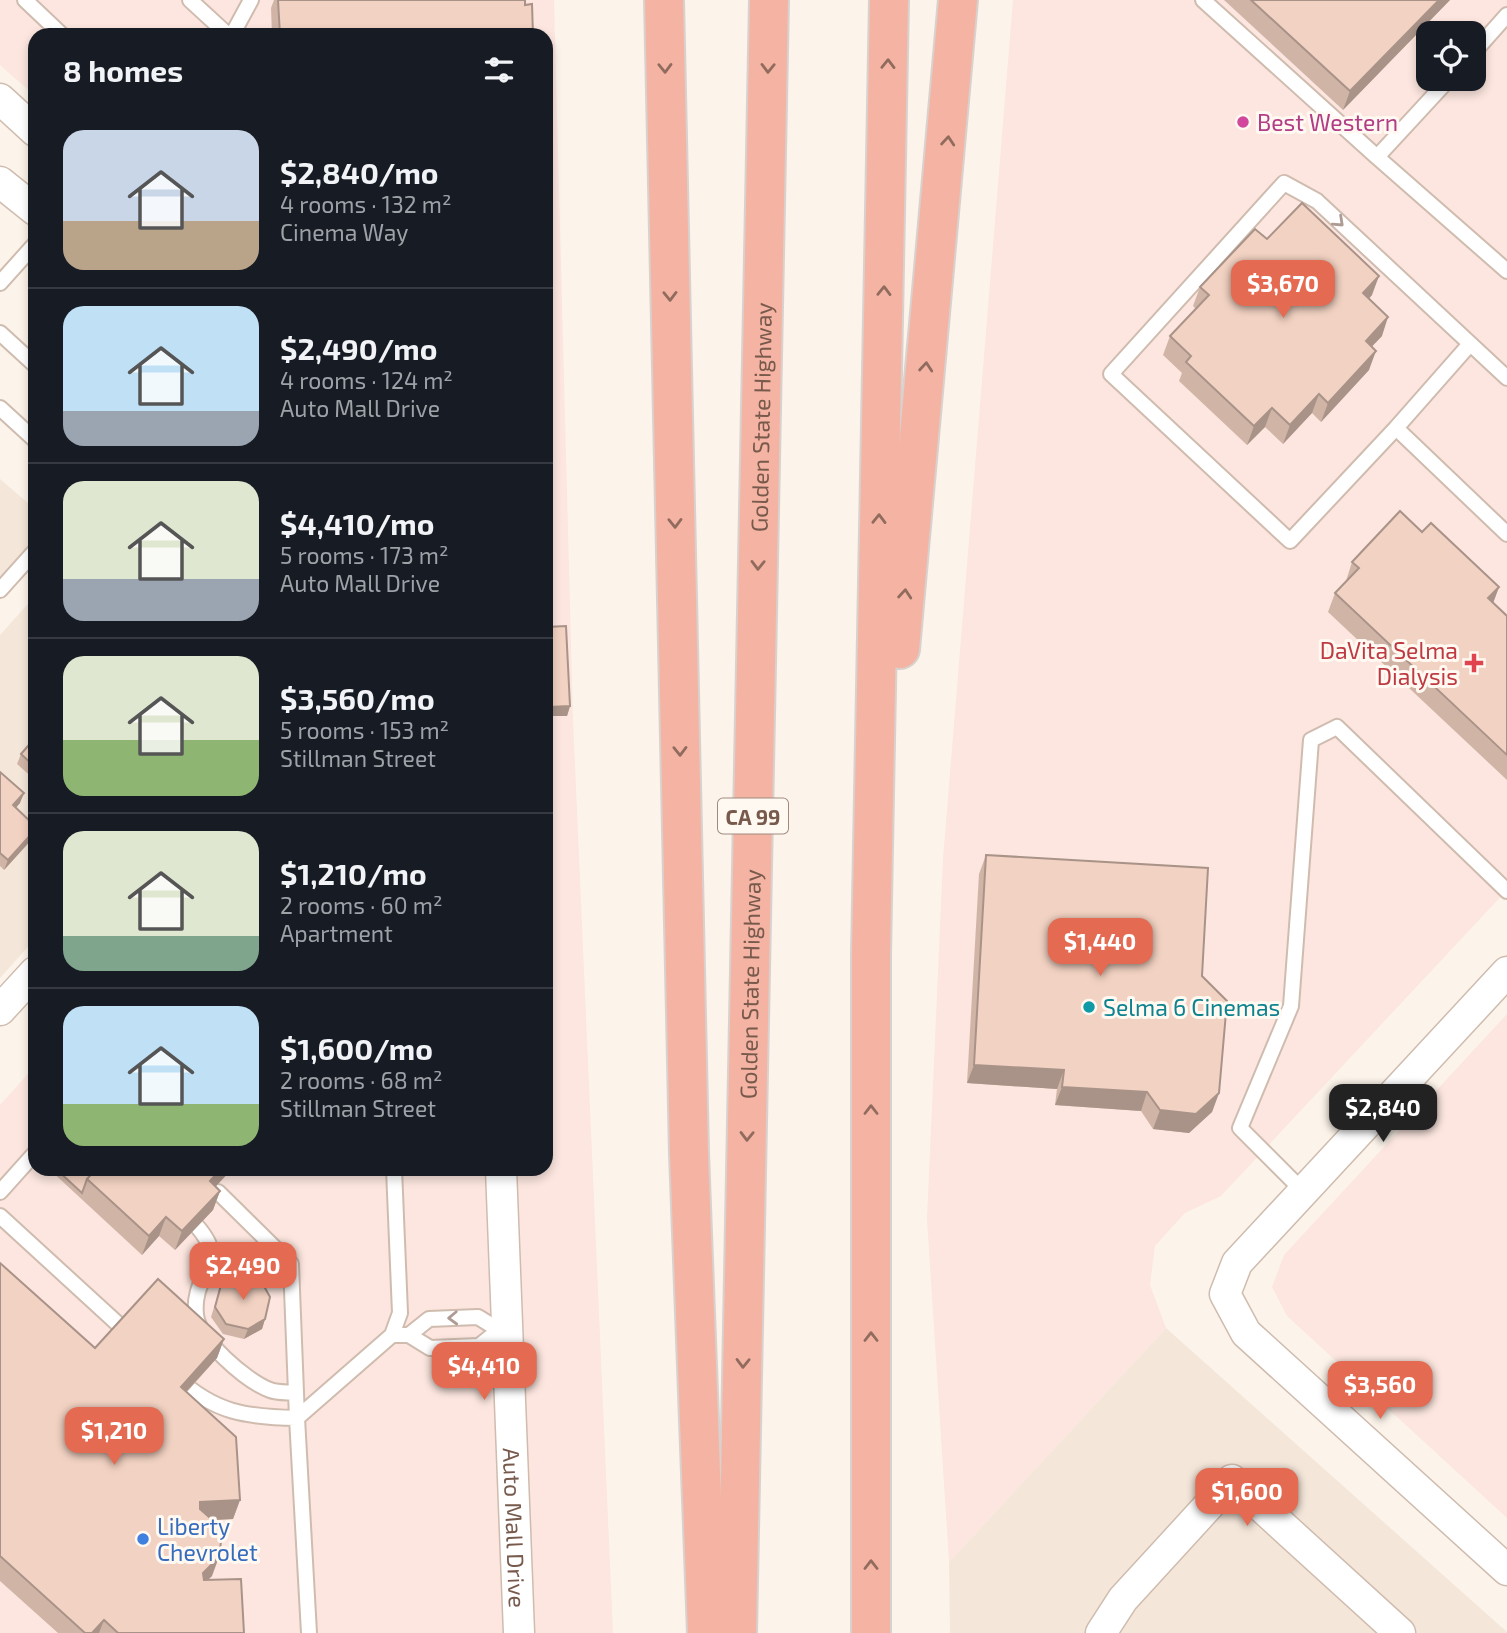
<!DOCTYPE html>
<html lang="en">
<head>
<meta charset="utf-8">
<style>
	:root { --surface:#171b24; --page:#20242c; --text:#f1f3f6; --muted:#9ea1a6; --line:#363941; --accent:#e46b52 }
	body { margin:0; font-family:"Exo 2",sans-serif; background:var(--page); color:var(--text); height:100vh; display:flex; flex-direction:column; font-size:26px; white-space:nowrap }
	* { box-sizing:border-box; margin:0 }
	p { font-size:23px; color:var(--muted) }
	.icon { flex:none; width:38px; height:38px; fill:none; stroke:currentColor; stroke-width:2; stroke-linecap:round; stroke-linejoin:round }
	.map { position:relative; flex:1; overflow:hidden }
	.side { position:absolute; left:28px; top:28px; width:525px; height:1148px; display:flex; flex-direction:column; background:var(--surface); border-radius:21px; box-shadow:0 4px 10px #0003 }
	.side>* { flex:none }
	.buttons { position:absolute; left:1416px; top:21px; display:grid; gap:14px }
	.buttons a { display:grid; place-items:center; width:70px; height:70px; border-radius:14px; background:var(--surface); box-shadow:0 4px 10px #0003; font-size:35px }
	.price { position:absolute; translate:-50% -60px; padding:0 16px; border-radius:14px; background:var(--accent); color:#fff; font-size:23px; line-height:46px; filter:drop-shadow(0 2px 4px #0008) }
	.price::after { content:''; position:absolute; left:50%; top:42px; width:21px; height:16px; margin-left:-10px; background:inherit; clip-path:polygon(0 0,100% 0,50% 100%) }
	.price.active { background:#222; color:#fff }
	ul { padding:0; list-style:none }
	li { display:flex; align-items:center; gap:21px; height:175px; padding:0 35px }
	li+li { border-top:2px solid var(--line) }
	li span { display:grid; place-items:center; flex:none; width:196px; height:140px; border-radius:21px; color:#555 }
	li>.icon { margin-inline-start:auto }
	span .icon { width:84px; height:84px; fill:#fffc; stroke-width:1 }
	li b { font-size:30px }
	h2 { display:flex; justify-content:space-between; align-items:center; height:84px; padding:0 35px; font-size:30px }
	.map>svg:first-child { display:block }
	.residential { fill:#f4e6d9 }
	.commercial { fill:#fce6df; fill-rule:evenodd }
	.lines { fill:none; stroke-linecap:round; stroke-linejoin:round }
	.lane-casing { stroke:#cfbcaf; stroke-width:18 }
	.street-casing { stroke:#cfbcaf; stroke-width:33 }
	.highway-casing { stroke:#d9d1cd; stroke-width:42 }
	.lane { stroke:#fff; stroke-width:14 }
	.street { stroke:#fff; stroke-width:30 }
	.highway { stroke:#f5b4a3; stroke-width:38 }
	.wall { fill:#d0b5a7 }
	.shaded-wall { fill:#a99388 }
	.building { fill:#f2d2c2; stroke:#a99388; stroke-width:2 }
	.oneway { stroke:#916c5e }
	.oneway2 { stroke:#ae9c94 }
	.hotel-dot { fill:#d1479c; stroke:#fff9f1; stroke-width:2.5 }
	.health-dot { fill:#e0444e; stroke:#fff9f1; stroke-width:2.5 }
	.culture-dot { fill:#0f9aa8; stroke:#fff9f1; stroke-width:2.5 }
	.shop-dot { fill:#3f7fe0; stroke:#fff9f1; stroke-width:2.5 }
	.labels { text-anchor:middle; dominant-baseline:central; stroke-width:6; stroke-linejoin:round; paint-order:stroke }
	.shield { fill:#fff9f1; stroke:#a08a7e; stroke-width:2 }
	.shield-label { font-size:21px; font-weight:bold; fill:#785a4d }
	.hotel-label { font-size:23px; fill:#b23c85; stroke:#fff9f1; text-anchor:start }
	.street-label { font-size:23px; fill:#785a4d; stroke:#fff9f1 }
	.health-label { font-size:23px; fill:#be3a42; stroke:#fff9f1; text-anchor:end }
	.culture-label { font-size:23px; fill:#0d838f; stroke:#fff9f1; text-anchor:start }
	.shop-label { font-size:23px; fill:#366cbe; stroke:#fff9f1; text-anchor:start }
</style>
</head>
<body>
<div class="map">
<svg width="1507" height="1633" viewBox="0 0 1507 1633">
	<rect width="100%" height="100%" fill="#fcf4ea"/>
	<path class="residential" d="M0,479L35,509V551L0,590Z
		M35,596V939L0,978V635Z
		M1166,1328L1507,1632V1633H950L949,1562Z"/>
	<path class="commercial" d="M0,0H554L573,719L613,1633H0V1105L35,1066V1169H546V35H35V96L0,65Z
		M1013,0H1507V890L1221,1196L1185,1213L1155,1246L1150,1285L1166,1328L949,1562L927,1219L943,859ZM1428,33H1474V79H1428Z
		M1507,1014V1518L1287,1316L1272,1287L1284,1255Z"/>
	<g class="lines">
		<g class="lane-casing">
			<path id="lane" d="M25,0L62,35
				M190,0L228,35
				M1203,0L1377,157
				M232,35L251,0
				M1474,52L1507,15
				M1449,79L1377,157L1507,271
				M0,283L35,244
				M0,333L35,365
				M1507,378L1317,201L1284,183L1111,374L1290,541L1396,428L1507,534
				M0,408L35,440
				M1396,428L1470,344
				M0,590L35,551
				M0,1192L35,1153
				M1304,1192L1240,1128L1291,1006L1311,740L1337,727L1507,891
				M184,1213C240,1265 191,1266 196,1315C199,1340 246,1381 270,1390C278,1393 288,1392 296,1393
				M0,1216L130,1335
				M392,1335H409L430,1348L479,1346L499,1330H507
				M409,1335L429,1319L478,1317L499,1330
				M176,1377C215,1413 246,1417 297,1418L291,1264L218,1192
				M309,1633L297,1418L392,1335L400,1313L394,1169"/>
		</g>
		<g class="street-casing">
			<g id="street">
				<path d="M0,99L35,131"/>
				<path d="M0,182L35,210"/>
				<path d="M1507,972L1237,1263L1225,1294L1246,1333L1507,1570"/>
				<path d="M0,1010L35,972"/>
				<path id="s1" d="M501,1169L519,1633"/>
				<path d="M1101,1633L1123,1599L1232,1480L1400,1633"/>
			</g>
		</g>
		<g class="highway-casing">
			<g id="highway">
				<path d="M664,0L689,1153L707,1633"/>
				<path d="M900,649L958,0"/>
				<path id="s2" d="M737,1633L769,0"/>
				<path d="M871,1633V954L889,0"/>
			</g>
		</g>
		<use href="#lane" class="lane"/>
		<use href="#street" class="street"/>
		<use href="#highway" class="highway"/>
	</g>
	<path class="wall" d="M274,0H525L533,35H272L271,8Z
		M1224,0H1450L1343,110Z
		M1267,239L1372,295L1369,299L1382,336L1372,346L1369,370L1321,422L1312,413L1283,444L1265,427L1247,445L1179,381L1182,373L1163,355L1170,336L1196,309L1193,306L1200,287Z
		M1422,532L1499,587L1493,603L1507,616V780L1328,612L1335,593L1346,581L1352,562Z
		M546,627L570,706L567,716H546Z
		M35,738V780L17,764L21,754Z
		M0,772L20,803L16,808L35,826V833L33,838L4,870L0,866Z
		M986,855L1202,976L1219,1093L1212,1112L1189,1133L1153,1129L1141,1111L1055,1105L1057,1089L967,1083L979,874Z
		M49,1169H232L215,1187L220,1191L213,1210L175,1250L159,1236L142,1255Z
		M0,1263L95,1348L224,1339L217,1358L187,1392L240,1500L233,1519L213,1520L212,1576L208,1580L244,1633H58L0,1581Z
		M221,1285L265,1319L262,1329L244,1339L223,1334L211,1317Z"/>
	<path class="shaded-wall" d="M1439,0H1450L1343,110L1350,91Z
		M1379,276L1372,295L1356,312L1363,293Z
		M1388,317L1382,336L1359,360L1366,341Z
		M1376,351L1369,370L1321,422L1328,403Z
		M1319,394L1312,413L1283,444L1290,425Z
		M1272,408L1265,427L1247,445L1254,426Z
		M1499,587L1492,606L1488,598Z
		M570,706L567,716H546L548,707Z
		M24,793L20,803L9,815L13,805Z
		M35,830L33,838L4,870L8,860Z
		M974,1065L1064,1070L1057,1089L967,1083Z
		M1062,1087L1147,1092L1141,1111L1055,1105Z
		M1219,1093L1212,1112L1189,1133L1153,1129L1160,1110Z
		M221,1169H232L203,1200L210,1181Z
		M220,1191L213,1210L175,1250L182,1231Z
		M166,1217L159,1236L142,1255L149,1236Z
		M265,1319L262,1329L244,1339L248,1329Z
		M224,1339L217,1358L174,1405L181,1387Z
		M240,1500L233,1519L193,1521L200,1502Z
		M219,1557L212,1576L196,1591L203,1573Z
		M104,1620L99,1633H92Z"/>
	<path class="building" d="M278,0H525V5L532,4L533,35H280Z
		M1251,0H1439L1350,91Z
		M1302,203L1379,276L1363,293L1388,317L1366,341L1376,351L1328,403L1319,394L1290,425L1272,408L1254,426L1186,362L1191,356L1170,336L1209,295L1200,287L1255,229L1267,239Z
		M1400,511L1422,532L1431,523L1499,587L1488,598L1507,616V755L1335,593L1359,568L1352,562Z
		M566,626L570,706L548,707L546,665V627Z
		M35,738V767L21,754Z
		M0,772L24,793L13,805L35,826V830L8,860L0,853Z
		M986,855L1208,868L1202,976L1227,1001L1219,1093L1196,1114L1160,1110L1147,1092L1062,1087L1064,1070L974,1065Z
		M56,1169H96L87,1179L82,1193Z
		M96,1169H221L210,1181L220,1191L182,1231L166,1217L149,1236L87,1179Z
		M0,1263L95,1348L158,1279L224,1339L181,1387L236,1437L240,1500L200,1502V1509L217,1524L222,1534L219,1557L203,1573L204,1580L241,1579L244,1633H118L104,1620L92,1633H85L0,1556Z
		M238,1274L260,1279L270,1297L265,1319L248,1329L226,1324L215,1307L221,1285Z"/>
	<defs><path id="oneway-chevron" d="M-2-3.5L2.5 0L-2 3.5" fill="none" stroke-width="1.6" stroke-linecap="round" stroke-linejoin="round" transform="scale(1.75)"/></defs>
	<g class="oneway">
		<use href="#oneway-chevron" transform="translate(888 64) rotate(-89)"/>
		<use href="#oneway-chevron" transform="translate(665 68) rotate(89)"/>
		<use href="#oneway-chevron" transform="translate(768 68) rotate(91)"/>
		<use href="#oneway-chevron" transform="translate(948 141) rotate(-85)"/>
		<use href="#oneway-chevron" transform="translate(884 291) rotate(-89)"/>
		<use href="#oneway-chevron" transform="translate(670 296) rotate(89)"/>
		<use href="#oneway-chevron" transform="translate(926 367) rotate(-85)"/>
		<use href="#oneway-chevron" transform="translate(879 519) rotate(-89)"/>
		<use href="#oneway-chevron" transform="translate(675 523) rotate(89)"/>
		<use href="#oneway-chevron" transform="translate(758 565) rotate(91)"/>
		<use href="#oneway-chevron" transform="translate(905 594) rotate(-85)"/>
		<use href="#oneway-chevron" transform="translate(680 751) rotate(89)"/>
		<use href="#oneway-chevron" transform="translate(871 1110) rotate(-90)"/>
		<use href="#oneway-chevron" transform="translate(747 1136) rotate(91)"/>
		<use href="#oneway-chevron" transform="translate(871 1337) rotate(-90)"/>
		<use href="#oneway-chevron" transform="translate(743 1363) rotate(91)"/>
		<use href="#oneway-chevron" transform="translate(871 1565) rotate(-90)"/>
	</g>
	<g class="oneway2">
		<use href="#oneway-chevron" transform="translate(1339 222) rotate(43)"/>
		<use href="#oneway-chevron" transform="translate(453 1318) rotate(178)"/>
	</g>
	<circle class="hotel-dot" cx="1243" cy="122" r="7"/>
	<path class="health-dot" d="M1470.5 652.5h7v7h7v7h-7v7h-7v-7h-7v-7h7z"/>
	<circle class="culture-dot" cx="1089" cy="1007" r="7"/>
	<circle class="shop-dot" cx="143" cy="1539" r="7"/>
	<g class="labels">
		<rect class="shield" x="718" y="798.5" width="70" height="35" rx="5"/>
		<g class="shield-label">
			<text x="753" y="816">CA 99</text>
		</g>
		<g class="hotel-label">
			<text x="1257" y="122">Best Western</text>
		</g>
		<g class="street-label">
			<text stroke="none"><textPath href="#s2" startOffset="1216">Golden State Highway</textPath></text>
			<text stroke="none"><textPath href="#s2" startOffset="649">Golden State Highway</textPath></text>
			<text stroke="none"><textPath href="#s1" startOffset="359">Auto Mall Drive</textPath></text>
		</g>
		<g class="health-label">
			<text x="1458" y="650">DaVita Selma<tspan x="1458" dy="26">Dialysis</tspan></text>
		</g>
		<g class="culture-label">
			<text x="1103" y="1007">Selma 6 Cinemas</text>
		</g>
		<g class="shop-label">
			<text x="157" y="1526">Liberty<tspan x="157" dy="26">Chevrolet</tspan></text>
		</g>
	</g>
</svg>
<div class="buttons">
<a><svg class="icon" aria-label="locate" viewBox="0 0 24 24"><circle cx="12" cy="12" r="6"/><path d="M12 2v4M12 18v4M2 12h4M18 12h4"/></svg></a>
</div>
<b class="price" style="left:1283px;top:320px">$3,670</b>
<b class="price" style="left:1100px;top:978px">$1,440</b>
<b class="price active" style="left:1383px;top:1144px">$2,840</b>
<b class="price" style="left:243px;top:1302px">$2,490</b>
<b class="price" style="left:484px;top:1402px">$4,410</b>
<b class="price" style="left:1380px;top:1421px">$3,560</b>
<b class="price" style="left:114px;top:1467px">$1,210</b>
<b class="price" style="left:1247px;top:1528px">$1,600</b>
<section class="side">
<h2>8 homes<svg class="icon" aria-label="filters" viewBox="0 0 24 24"><path d="M4 7h16M4 17h16"/><circle cx="9" cy="7" r="2"/><circle cx="15" cy="17" r="2"/></svg></h2>
<ul>
<li><span style="background:linear-gradient(#c9d6e8 65%,#b9a48a 0)"><svg class="icon" aria-label="home" viewBox="0 0 24 24"><path d="M3 11l9-7 9 7M6 9v11h12V9"/></svg></span><div><b>$2,840/mo</b><p>4 rooms · 132 m²</p><p>Cinema Way</p></div></li>
<li><span style="background:linear-gradient(#bfe0f5 75%,#9aa5b1 0)"><svg class="icon" aria-label="home" viewBox="0 0 24 24"><path d="M3 11l9-7 9 7M6 9v11h12V9"/></svg></span><div><b>$2,490/mo</b><p>4 rooms · 124 m²</p><p>Auto Mall Drive</p></div></li>
<li><span style="background:linear-gradient(#dfe7d0 70%,#9aa5b1 0)"><svg class="icon" aria-label="home" viewBox="0 0 24 24"><path d="M3 11l9-7 9 7M6 9v11h12V9"/></svg></span><div><b>$4,410/mo</b><p>5 rooms · 173 m²</p><p>Auto Mall Drive</p></div></li>
<li><span style="background:linear-gradient(#dfe7d0 60%,#8fb573 0)"><svg class="icon" aria-label="home" viewBox="0 0 24 24"><path d="M3 11l9-7 9 7M6 9v11h12V9"/></svg></span><div><b>$3,560/mo</b><p>5 rooms · 153 m²</p><p>Stillman Street</p></div></li>
<li><span style="background:linear-gradient(#dfe7d0 75%,#7fa58c 0)"><svg class="icon" aria-label="home" viewBox="0 0 24 24"><path d="M3 11l9-7 9 7M6 9v11h12V9"/></svg></span><div><b>$1,210/mo</b><p>2 rooms · 60 m²</p><p>Apartment</p></div></li>
<li><span style="background:linear-gradient(#bfe0f5 70%,#8fb573 0)"><svg class="icon" aria-label="home" viewBox="0 0 24 24"><path d="M3 11l9-7 9 7M6 9v11h12V9"/></svg></span><div><b>$1,600/mo</b><p>2 rooms · 68 m²</p><p>Stillman Street</p></div></li>
</ul>
</section>
</div>
</body>
</html>
